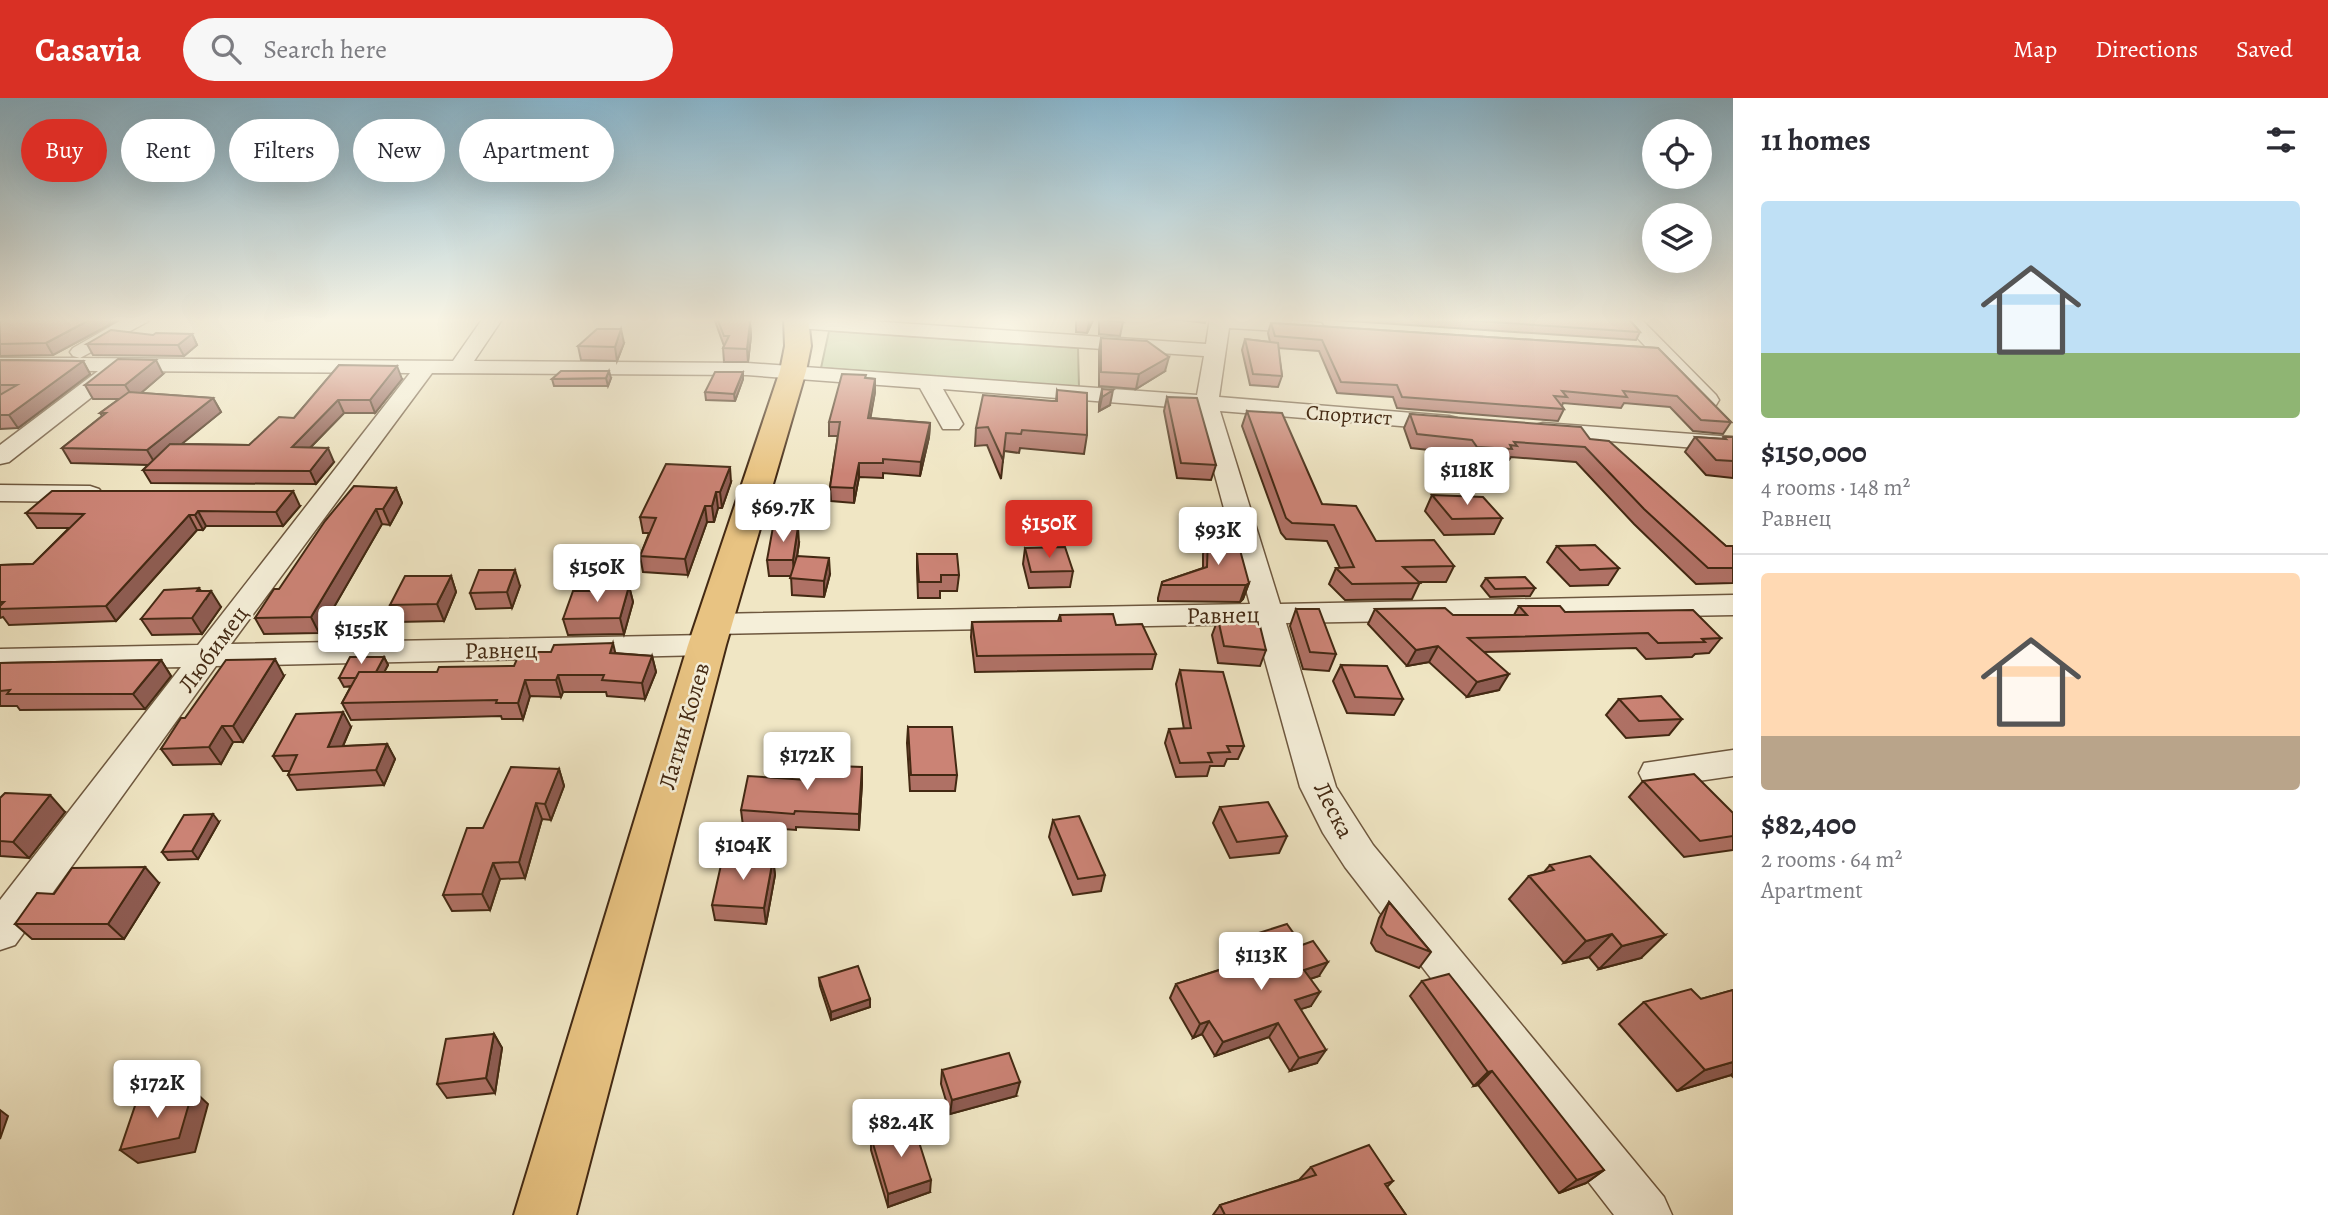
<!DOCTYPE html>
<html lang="en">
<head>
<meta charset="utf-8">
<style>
	:root { --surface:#fff; --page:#f7f7f7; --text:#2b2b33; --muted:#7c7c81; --line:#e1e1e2; --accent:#d93025 }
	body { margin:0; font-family:Alegreya,serif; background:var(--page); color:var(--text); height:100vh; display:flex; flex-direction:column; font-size:26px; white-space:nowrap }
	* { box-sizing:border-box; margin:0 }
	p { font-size:23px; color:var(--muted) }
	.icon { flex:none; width:38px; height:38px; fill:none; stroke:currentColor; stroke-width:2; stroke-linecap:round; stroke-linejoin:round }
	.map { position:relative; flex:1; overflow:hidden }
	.details { display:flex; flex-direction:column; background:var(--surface); width:595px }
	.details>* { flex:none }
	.banner { position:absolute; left:21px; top:21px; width:665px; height:63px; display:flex; gap:14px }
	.tools { position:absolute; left:1642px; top:21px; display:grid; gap:14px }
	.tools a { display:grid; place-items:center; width:70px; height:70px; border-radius:50%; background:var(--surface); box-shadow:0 7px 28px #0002; font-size:35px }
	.price { position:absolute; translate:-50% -60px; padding:0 16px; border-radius:7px; background:#fff; color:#222; font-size:23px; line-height:46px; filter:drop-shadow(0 2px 4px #0008) }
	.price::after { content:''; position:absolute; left:50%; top:42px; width:21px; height:16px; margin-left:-10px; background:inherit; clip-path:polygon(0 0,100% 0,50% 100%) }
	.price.current { background:var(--accent); color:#fff }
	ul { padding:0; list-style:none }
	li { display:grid; align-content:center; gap:14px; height:371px; padding:0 28px }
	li+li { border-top:2px solid var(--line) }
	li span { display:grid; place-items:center; height:217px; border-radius:7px; color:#555 }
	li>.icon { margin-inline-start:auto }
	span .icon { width:126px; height:126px; fill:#fffc; stroke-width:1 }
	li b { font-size:30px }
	h2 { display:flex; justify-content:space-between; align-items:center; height:84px; padding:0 28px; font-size:30px }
	.pill { padding:0 24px; border-radius:32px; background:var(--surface); box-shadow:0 7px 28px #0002; font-size:24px; line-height:63px }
	.pill.current { background:var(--accent); color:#fff }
	header { display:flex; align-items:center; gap:42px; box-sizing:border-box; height:98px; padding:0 35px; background:var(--accent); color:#fff }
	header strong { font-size:33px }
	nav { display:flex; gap:38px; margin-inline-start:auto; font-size:24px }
	.search { width:490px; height:63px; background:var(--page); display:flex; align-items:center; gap:18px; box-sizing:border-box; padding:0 24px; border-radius:38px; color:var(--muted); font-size:26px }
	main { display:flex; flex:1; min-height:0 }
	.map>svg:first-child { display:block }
	.green { fill:#b6c697; stroke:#7c7855; stroke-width:2 }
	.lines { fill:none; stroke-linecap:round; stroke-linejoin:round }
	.minor-casing { stroke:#6e583f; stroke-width:3 }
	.major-casing { stroke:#432913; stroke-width:4 }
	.minor { fill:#f5efd9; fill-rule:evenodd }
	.major { fill:#e8c382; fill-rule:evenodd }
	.wall { fill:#af7165; stroke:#432913; stroke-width:2 }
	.shaded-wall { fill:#8e5c52; stroke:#432913; stroke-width:2 }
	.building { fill:#cb8375; stroke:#432913; stroke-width:2 }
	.labels { text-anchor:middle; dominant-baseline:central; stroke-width:5; stroke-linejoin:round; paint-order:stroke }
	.far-street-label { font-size:21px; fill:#432913; stroke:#f5efd9 }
	.street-label { font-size:24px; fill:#432913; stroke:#f5efd9 }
</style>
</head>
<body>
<header>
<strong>Casavia</strong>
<div class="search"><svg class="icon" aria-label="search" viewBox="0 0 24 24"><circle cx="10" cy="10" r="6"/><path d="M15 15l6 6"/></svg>Search here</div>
<nav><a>Map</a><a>Directions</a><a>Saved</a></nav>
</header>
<main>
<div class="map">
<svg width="1733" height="1117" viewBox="0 0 1733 1117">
	<rect width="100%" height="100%" fill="#f0e6c4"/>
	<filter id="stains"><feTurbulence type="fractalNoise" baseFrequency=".00286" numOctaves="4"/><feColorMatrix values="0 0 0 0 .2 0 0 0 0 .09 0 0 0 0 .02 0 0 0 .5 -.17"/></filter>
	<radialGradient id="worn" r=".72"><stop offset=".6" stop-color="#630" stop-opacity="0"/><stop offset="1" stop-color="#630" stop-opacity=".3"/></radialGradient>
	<path class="green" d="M829,233L1078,250L1079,289L821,270Z"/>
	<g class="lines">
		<g class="minor-casing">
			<path id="minor" d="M125,220H150L147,224L80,260L453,263L483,220H503L474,263L747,265L1197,297L1204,258L797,230L790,228L787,224L790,220H826L1206,246L1210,220H1267L1321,225L1324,229L1321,233L1314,235L1229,230L1219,299L1449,318L1457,320L1461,325L1457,330L1449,332L1220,313L1280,506L1733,497V517L1286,525L1336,689L1373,747L1664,1099L1672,1117H1614L1345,769L1323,735L1300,689L1255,526L714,536L703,533L699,526L703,519L714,516L1250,506L1197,311L943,291L963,326L959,331H943L920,290L747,277L432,275L231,546L707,537L718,540L723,547L718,554L707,557L216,568L15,847L0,852V802L181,569L0,573V551L198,547L410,275L125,273L9,364L0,366V347L98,273L0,272V260H80L73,258L70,254L73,250Z
				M1619,220H1640L1716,297L1719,302L1716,307H1700Z
				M1543,325L1733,339V353L1535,337L1531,332L1535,327Z
				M0,387L90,388L99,391L103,396L99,401L90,404L0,403Z
				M1733,652V678L1657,689L1644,685L1639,675L1644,665Z"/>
		</g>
		<g class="major-casing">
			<path id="major" d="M784,220H808L811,248L806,273L726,547L576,1117H514L688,547L780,273L785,248Z"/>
		</g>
		<use href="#minor" class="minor"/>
		<use href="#major" class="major"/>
	</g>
	<path class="wall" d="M0,220H122L53,257L0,258Z
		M714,220H748L750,225L751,238L748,264H724L723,250L724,248Z
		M996,220H1021V222Z
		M1076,220H1094L1087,235L1076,234Z
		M1099,220H1118L1123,224L1120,238L1099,236Z
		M1174,220H1207L1205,225L1174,221Z
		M1304,220H1628L1640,234L1636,242Z
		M1271,225L1658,250L1731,324L1723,336L1693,333L1670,309L1624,305L1621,310L1563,305L1562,308L1564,311L1558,323L1397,310L1393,299L1337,295L1319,253L1278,250L1282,278L1278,289L1250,287L1242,252L1245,241L1270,244L1268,235Z
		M192,236L197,247L184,258L93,257L87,246L153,237Z
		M1101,240L1165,273L1136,291L1099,288V253Z
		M624,245L617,263L581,262L578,248Z
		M0,262L83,263L90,276L18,330L0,331Z
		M339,267L402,281L375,315H344L310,350L334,364L316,386L151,385L143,372L148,367L71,365L62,350L102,318L100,315L119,301H93L85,287L163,276L141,295L213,300L221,314L181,346L249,347L294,320Z
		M743,274V281L735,303L706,302L705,294Z
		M611,280L608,288H554L552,281Z
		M866,280L875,281V294L870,320L930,325L929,339L920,378L883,375V380L859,379L854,405L831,403L830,389L838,338H829V324Z
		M1102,291L1110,307L1099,313V306Z
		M1057,292L1087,337L1084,356L1020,350L1019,355L1004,353L1001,381L987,347L975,348L976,330L1052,303H1056Z
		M1167,299L1216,367L1211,382L1177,380L1164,313Z
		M1247,313L1322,406L1376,443L1454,468L1446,484H1420L1412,501L1345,502L1329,486L1336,470H1340L1327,443L1286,441L1281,435L1242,328Z
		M1410,316L1590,341L1726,448H1733V485L1696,486L1634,426L1576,364L1511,359L1509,362H1507L1505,366L1470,363L1466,356L1411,350L1404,330Z
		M1695,339L1722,341L1724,339H1733V380L1706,377L1685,354Z
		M731,384L722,410H718L714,424H707L688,477L643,474L640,458L649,435H643L640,419Z
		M396,390L402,405L390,427L382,426L319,535L264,536L255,520L279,491Z
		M1432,397L1502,420L1494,436L1444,437L1425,413Z
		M300,408L283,428H206L203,432H197L116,523L9,527L3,519L0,520V467L33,466L69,430H37L26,415Z
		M1208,440L1249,485L1243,501L1240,504L1158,503V500L1162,484L1203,470V456Z
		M799,445L797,458L830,476L824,499L792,497L791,478H769L767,462Z
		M1557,448L1619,470L1608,487L1570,488L1547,464Z
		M1025,450L1073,473L1070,489L1029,490L1023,466Z
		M917,456L959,477L957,493H940V500H918L917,472Z
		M451,478L456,494L444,523L397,524L390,507Z
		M1486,480L1535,490L1530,498L1490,499L1481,488Z
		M520,488L512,510L476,511L470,495Z
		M629,488L633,504L624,536L568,537L563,521L602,493Z
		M201,493L221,509L202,536L152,537L141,521Z
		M1519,508L1565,514L1721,540L1709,555L1695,556L1692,559L1646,561L1636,550L1484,554L1499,592L1467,599L1429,564L1407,568L1368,526L1375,511L1453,517H1514Z
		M1296,511L1336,556L1329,573L1303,571L1290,528Z
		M1060,517L1116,527L1156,556L1152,571L975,574L971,539L972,524L1058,523Z
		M1218,521L1266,552L1260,568L1218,565L1212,537Z
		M615,555L652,558L656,574L645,601L607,598L606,594H563L561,599L530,598L523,621H502L501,618L351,622L342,605L351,588L344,589L339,580L384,559L388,567L384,574H437L514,568Z
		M161,562L171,578L145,611L20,612L17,608H0V565Z
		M1341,567L1403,601L1394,617L1347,615L1333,583Z
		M1180,572L1244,648L1238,661H1227L1224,668H1210L1207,678L1176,679L1165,645L1169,631H1184L1176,586Z
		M284,578L243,644H233L221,666L173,667L161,651L185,620Z
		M1619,601L1682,621L1669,637L1626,640L1606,617Z
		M351,629L343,648L387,646L395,661L384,687L297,692L288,677L290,673H283L273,658Z
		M908,629L957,677L955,693H910L907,645Z
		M559,671L564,688L551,722L542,721L525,780L500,781L490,812L452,813L443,797L483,730Z
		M807,682L862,685L859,732L796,729V732L743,728L741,712Z
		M1643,683L1733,738V752L1684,759L1629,699Z
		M0,700L65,714L29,760L0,758Z
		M1220,709L1287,738L1279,755L1230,760L1213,725Z
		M1053,722L1105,777L1101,793L1073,797L1049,739Z
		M219,724L198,761L168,762L162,754Z
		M773,761L775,777L766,826L715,822L712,807Z
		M1550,767L1641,860L1599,871L1589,859L1564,865L1509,801L1529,778L1544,774Z
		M159,785L124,841H32L15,826L54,796Z
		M1389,804L1431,854L1419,870L1376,853L1371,845L1379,820Z
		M1249,838L1319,878L1310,881L1311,908L1300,911L1317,965L1290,973L1269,939L1215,958L1202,936L1193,940L1170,900L1176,886L1249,862L1242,852Z
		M819,880L870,901V909L831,922L820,888Z
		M1422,883L1604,1072L1586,1085L1559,1095L1478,987L1474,988L1410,898Z
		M1733,892V979L1731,977L1677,993L1619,926L1644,904L1701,901Z
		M494,936L502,950L495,995L447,1000L437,986Z
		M942,972L1016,998L950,1016L941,986Z
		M871,1039L930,1094L888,1109L871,1052Z
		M1311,1069L1393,1083L1387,1089L1406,1117H1213L1220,1107L1299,1082Z"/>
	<path class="shaded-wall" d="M93,220H122L53,257L46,245Z
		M1090,220H1094L1087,235Z
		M750,225L751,238L748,264L747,251Z
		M621,231L624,245L617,263L615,249Z
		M192,236L197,247L184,258L178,247Z
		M1169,259L1165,273L1136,291L1139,276Z
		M156,262L163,276L134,301L125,287Z
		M83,263L90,276L18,330L9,317Z
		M397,268L402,281L375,315L370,302Z
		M609,273L611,280L608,288L606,280Z
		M743,274V281L735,303L734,296Z
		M875,281V294L868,334V320Z
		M1113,292L1110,307L1099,313L1102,299Z
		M213,300L221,314L156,367L147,352Z
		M338,302L344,315L298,362L292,349Z
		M930,325L929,339L920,378L921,364Z
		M328,350L334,364L316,386L310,373Z
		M859,365V379L854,405V390Z
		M730,369L731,384L722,410L720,394Z
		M396,390L402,405L390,427L383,411Z
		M293,393L300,408L283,428L276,414Z
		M716,394L718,410L714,424L712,408Z
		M705,408L707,424L688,477L685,461Z
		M376,411L382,426L319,535L311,519Z
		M198,413L206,428L203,432L195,417Z
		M189,417L197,432L116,523L106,508Z
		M798,429L799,445L794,478L793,462Z
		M829,460L830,476L824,499V483Z
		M515,472L520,488L512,510L507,494Z
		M451,478L456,494L444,523L437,506Z
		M1249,485L1243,501L1240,504L1246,487Z
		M629,488L633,504L624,536L620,520Z
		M199,490L206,501L211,493L221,509L202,536L192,520L197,493Z
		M613,545L617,562L610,555Z
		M1438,548L1429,564L1407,568L1416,552Z
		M652,558L656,574L645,601L642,585Z
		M384,559L388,567L377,588L373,579Z
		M275,561L284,578L243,644L233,628Z
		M161,562L171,578L145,611L133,596Z
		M1509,576L1499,592L1467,599L1477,584Z
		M558,577L563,594L561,599L556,582Z
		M525,582L530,598L523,621L518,605Z
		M343,614L351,629L336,664L328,649Z
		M222,628L233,644L221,666L209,649Z
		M387,646L395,661L384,687L376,672Z
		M862,669V685L859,732V716Z
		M559,671L564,688L551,722L545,706Z
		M50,697L65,714L29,760L13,744Z
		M536,705L542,721L525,780L519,764Z
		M213,716L219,724L198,761L192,753Z
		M773,761L775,777L766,826L764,810Z
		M493,765L500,781L490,812L482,796Z
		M145,769L159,785L124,841L108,826Z
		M1612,836L1589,859L1564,865L1586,843Z
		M1665,837L1641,860L1599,871L1622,848Z
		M1328,864L1319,878L1295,886L1304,872Z
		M1320,894L1311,908L1286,916L1295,902Z
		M870,901V909L831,922V914Z
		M1209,923L1202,936L1193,940L1200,926Z
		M1278,925L1269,939L1215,958L1223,944Z
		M494,936L502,950L495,995L486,980Z
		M1326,952L1317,965L1290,973L1299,960Z
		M1733,964V975L1731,977L1677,993L1705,972Z
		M1492,973L1478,987L1474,988L1488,974Z
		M1020,984L1016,998L950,1016L952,1002Z
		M193,992L208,1006L195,1054L138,1065L120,1052Z
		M0,1012L8,1018L0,1041Z
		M1604,1072L1586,1085L1559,1095L1577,1082Z
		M931,1082L930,1094L888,1109V1096Z"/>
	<path class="building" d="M0,220H93L46,245L0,246Z
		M717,220H748L750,225L747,251L723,250L729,238H724Z
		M1101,220H1118L1123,224L1101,222Z
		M1432,220H1628L1640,234Z
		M1271,225L1658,250L1731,324L1701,322L1677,298L1623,293L1627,299L1562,293L1567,299L1554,298L1564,311L1402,299L1397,287L1341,284L1322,242L1275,238Z
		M597,231H621L615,249L578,248Z
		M111,232L153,237L156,235L192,236L178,247L87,246Z
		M1101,240L1147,243L1169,259L1139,276L1101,274Z
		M1245,241L1278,245L1282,278L1253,276Z
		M118,261L156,262L125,287H85Z
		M0,262L83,263L9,317H0V297L17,287H0Z
		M339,267L397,268L370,302H338L292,349L328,350L310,373L143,372L170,346L249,347L279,319L294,320Z
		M561,273H609L606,280L552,281Z
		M715,274H743L734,296L705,294Z
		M842,276L866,277L865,280L875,281L868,320L930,325L921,364L883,361V365H859L854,390L830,389L840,324H829Z
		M1102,291L1113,292L1102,299Z
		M1057,292L1087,295V337L1022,332L1021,336L1006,335L1003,362L988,329L976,330L983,297L1052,303H1057Z
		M129,294L213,300L147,352L62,350L106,315H100Z
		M1167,299L1197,300L1216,367L1181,365Z
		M1247,313L1282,315L1322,406L1356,408L1376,443L1434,442L1454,468L1403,469L1420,485L1352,486L1336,470L1354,469L1334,427L1292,425L1286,420Z
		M1410,316L1581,329L1590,341L1609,343L1726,448H1733V470H1708L1644,411L1585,349L1514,344L1517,348L1510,347L1512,351L1477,349L1472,342L1417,336Z
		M1695,339L1726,341L1724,339H1733V363L1716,362Z
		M666,366L730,369L720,394H716L712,408H705L685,461L640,458L656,420L640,419Z
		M354,388L396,390L383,411H376L311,519L255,520L274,491H279L325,423Z
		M52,393H293L276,414L198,413L195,417H189L106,508L0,511V508L4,504H0V467L33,466L84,416L26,415Z
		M1432,397L1483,399L1502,420L1452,421Z
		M773,429H798L793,462H767Z
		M1208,440L1237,441L1249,485L1246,487H1162V484L1207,469Z
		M1595,447L1619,470L1580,472L1557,448Z
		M1065,449L1073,473L1031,474L1025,450Z
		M917,456H957L959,477H941V484H919Z
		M797,458L829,460L824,483L790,480Z
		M479,472H515L507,494L470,495Z
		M405,478H451L437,506L390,507Z
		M1525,479L1535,490L1495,491L1486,480Z
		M603,488H629L620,520L563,521L573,493H602Z
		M199,490L197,493H211L192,520L141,521L164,492Z
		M1519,508H1560L1565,514L1693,512L1721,540L1702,541L1705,544L1658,545L1648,535L1468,540L1509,576L1477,584L1438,548L1416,552L1375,511L1445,510L1453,517H1527Z
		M1296,511H1319L1336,556L1310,554Z
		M1113,516L1116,527L1142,526L1156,556L977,558L972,524L1061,523L1060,517Z
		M1218,521L1259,524L1266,552L1224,548Z
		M613,545L610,555L652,558L642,585L602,582L604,577H558L556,582H525L518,605H496L497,602L342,605L359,574H437L439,569L514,568L520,554H551L554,547Z
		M350,559H384L376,574H359L356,580H339Z
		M275,561L233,628H222L209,649L161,651L181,620H185L226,562Z
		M161,562L133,596H7L10,592L0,593V565Z
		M1341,567L1387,568L1403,601L1355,599Z
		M1180,572L1223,574L1244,648H1227L1230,654L1208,655L1212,664L1180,665L1169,631L1191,630Z
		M1661,598L1682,621L1639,623L1619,601Z
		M343,614L328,649L387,646L376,672L288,677L297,657L273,658L296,616Z
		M908,629H952L957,677H911Z
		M809,667L862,669L859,716L795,713L794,716L741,712L748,678L807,682Z
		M511,669L559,671L545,706L536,705L519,764L493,765L482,796L443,797L467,730H483Z
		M1694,676L1733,715V738L1700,743L1643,683Z
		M5,695L50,697L13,744L0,743V700Z
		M1268,704L1287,738L1237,744L1220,709Z
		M213,716L192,753L162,754L184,717Z
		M1079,718L1105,777L1078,781L1053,722Z
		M723,758L773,761L764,810L712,807Z
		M1590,758L1665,837L1622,848L1612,836L1586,843L1529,778L1554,772L1550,767Z
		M145,769L108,826H15L37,795L54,796L72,770Z
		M1389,804L1431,854L1387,837L1381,829Z
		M1287,826L1302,847L1313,843L1328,864L1304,872L1320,894L1295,902L1326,952L1299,960L1278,925L1223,944L1209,923L1200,926L1176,886L1263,858L1249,838Z
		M858,868L870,901L831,914L819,880Z
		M1449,876L1604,1072L1577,1082L1492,973L1488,974L1422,883Z
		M1691,891L1701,901L1733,892V964L1705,972L1644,904Z
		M494,936L486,980L437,986L446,941Z
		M1009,955L1020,984L952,1002L942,972Z
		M193,992L179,1040L120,1052L137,1002Z
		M913,1025L931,1082L888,1096L871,1039Z
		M1369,1047L1393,1083L1385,1086L1406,1117H1225L1220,1107L1316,1077L1311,1069Z"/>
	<linearGradient id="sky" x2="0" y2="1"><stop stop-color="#89b9d2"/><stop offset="0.59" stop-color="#f8f4e4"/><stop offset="1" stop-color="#f8f4e4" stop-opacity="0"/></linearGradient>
	<rect width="1733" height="376" fill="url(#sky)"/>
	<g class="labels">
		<g class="far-street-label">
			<text transform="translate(1349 317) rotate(4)">Спортист</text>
		</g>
		<g class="street-label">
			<text transform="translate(1223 517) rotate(-1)">Равнец</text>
			<text transform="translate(213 551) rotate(-54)">Любимец</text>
			<text transform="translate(501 552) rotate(-1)">Равнец</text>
			<text transform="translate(684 628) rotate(-74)">Латин Колев</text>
			<text transform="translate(1334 712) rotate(63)">Леска</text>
		</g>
	</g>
	<rect width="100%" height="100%" filter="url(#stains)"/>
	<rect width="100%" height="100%" fill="url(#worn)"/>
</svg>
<div class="tools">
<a><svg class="icon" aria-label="locate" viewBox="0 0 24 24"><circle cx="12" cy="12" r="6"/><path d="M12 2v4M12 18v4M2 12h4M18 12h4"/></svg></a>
<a><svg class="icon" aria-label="layers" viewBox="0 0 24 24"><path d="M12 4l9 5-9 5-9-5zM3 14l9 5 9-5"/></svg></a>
</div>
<b class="price" style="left:1467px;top:409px">$118K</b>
<b class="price" style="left:783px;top:446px">$69.7K</b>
<b class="price current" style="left:1049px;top:462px">$150K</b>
<b class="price" style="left:1218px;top:469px">$93K</b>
<b class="price" style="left:597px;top:506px">$150K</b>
<b class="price" style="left:361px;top:568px">$155K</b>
<b class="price" style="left:807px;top:694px">$172K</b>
<b class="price" style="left:743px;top:784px">$104K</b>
<b class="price" style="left:1261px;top:894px">$113K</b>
<b class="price" style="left:157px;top:1022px">$172K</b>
<b class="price" style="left:901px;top:1061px">$82.4K</b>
<div class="banner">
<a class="pill current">Buy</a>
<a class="pill">Rent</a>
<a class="pill">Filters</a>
<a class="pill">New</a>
<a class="pill">Apartment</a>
</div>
</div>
<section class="details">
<h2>11 homes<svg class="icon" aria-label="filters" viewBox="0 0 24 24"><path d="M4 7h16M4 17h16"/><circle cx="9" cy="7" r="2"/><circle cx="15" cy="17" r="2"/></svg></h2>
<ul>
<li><span style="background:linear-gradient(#bfe0f5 70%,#8fb573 0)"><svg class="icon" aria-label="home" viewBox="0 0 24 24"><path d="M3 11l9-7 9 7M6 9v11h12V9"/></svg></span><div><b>$150,000</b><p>4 rooms · 148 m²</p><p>Равнец</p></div></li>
<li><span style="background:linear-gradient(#ffd9b3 75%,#b9a48a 0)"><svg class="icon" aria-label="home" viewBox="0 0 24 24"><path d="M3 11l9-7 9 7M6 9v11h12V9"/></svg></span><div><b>$82,400</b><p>2 rooms · 64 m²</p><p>Apartment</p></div></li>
</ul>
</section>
</main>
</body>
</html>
